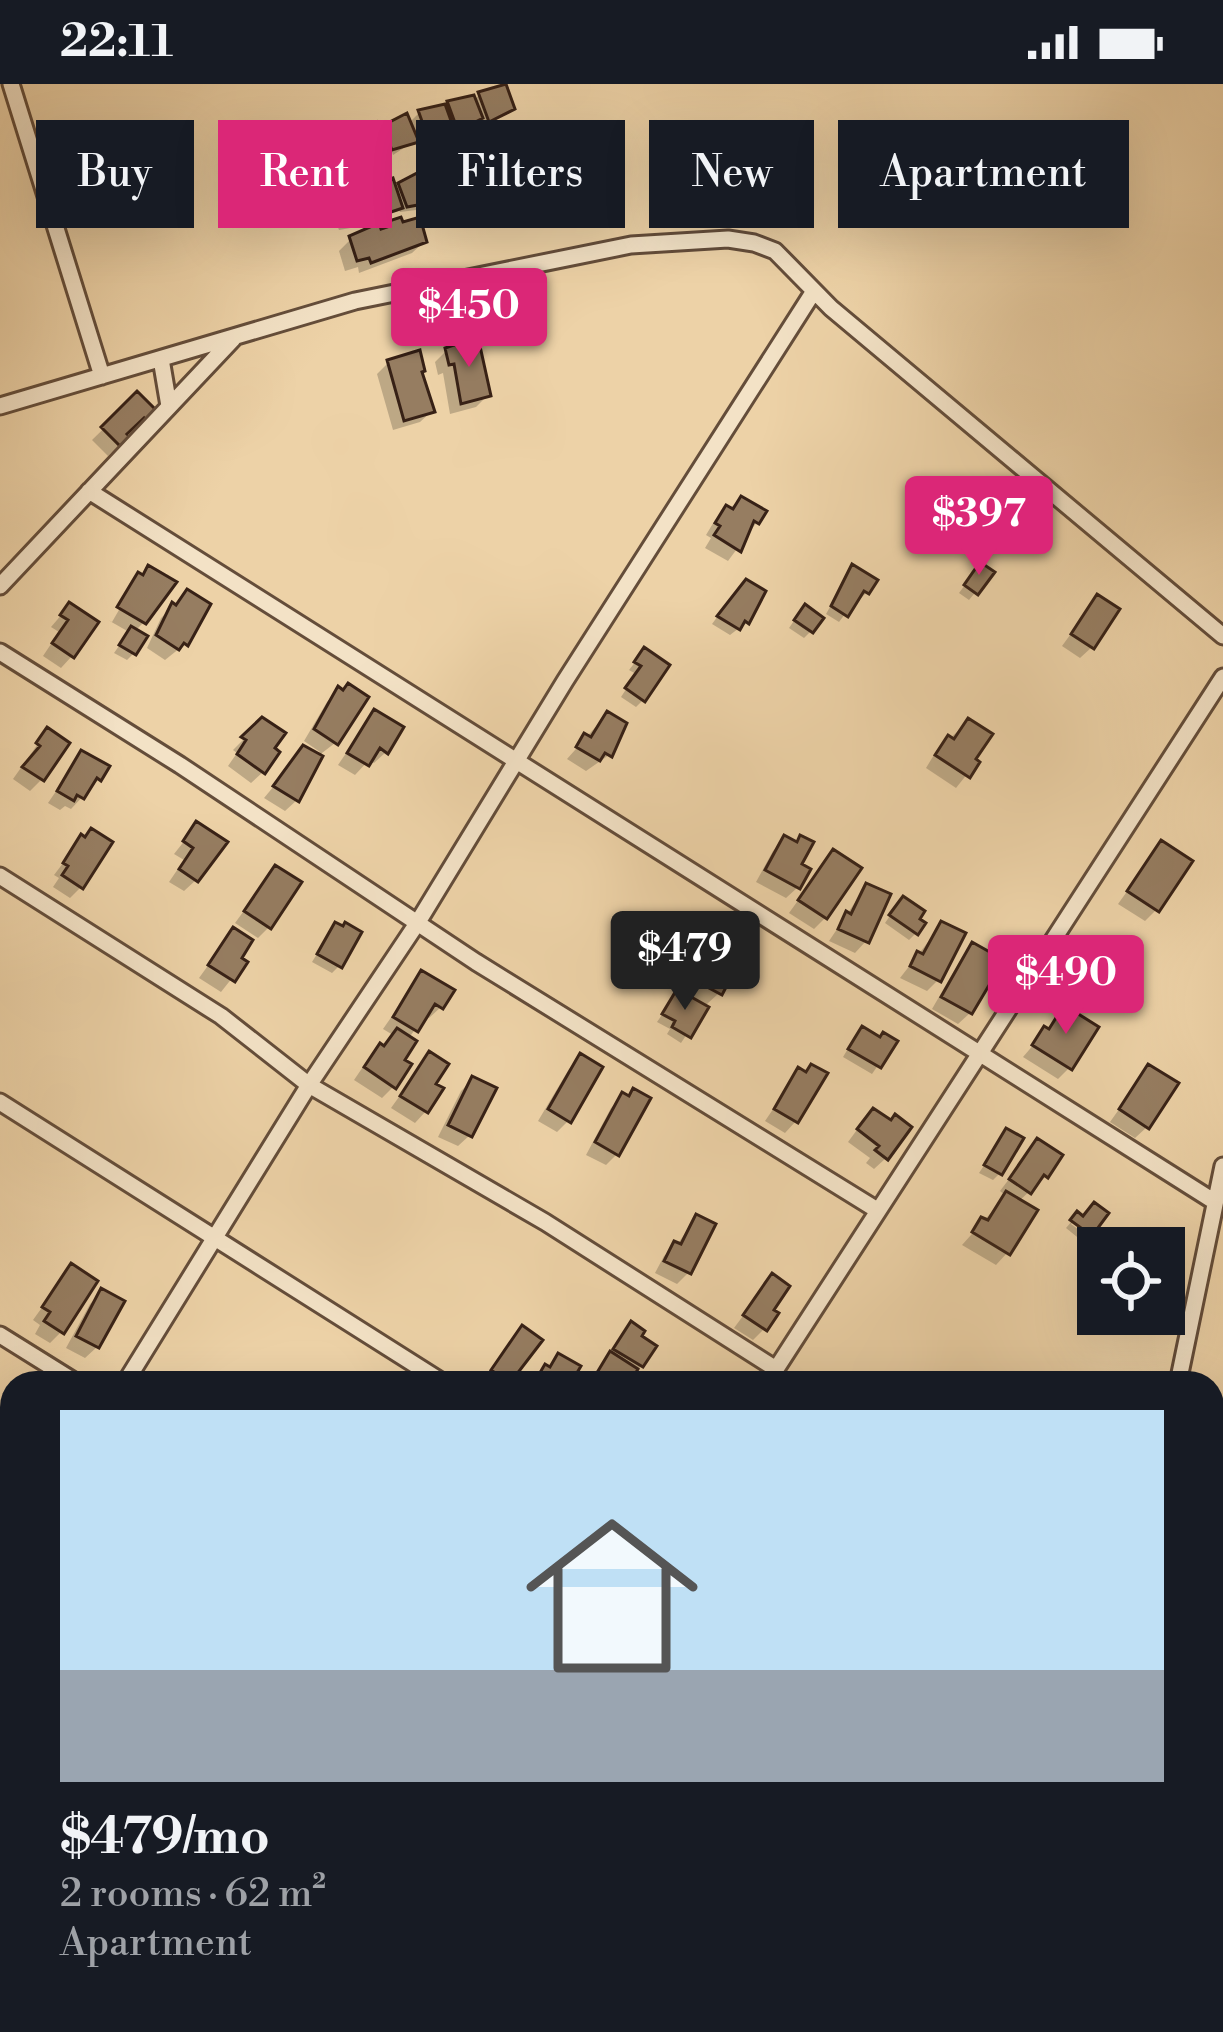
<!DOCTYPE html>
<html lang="en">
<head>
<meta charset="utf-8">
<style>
	:root { --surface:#171b24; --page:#20242c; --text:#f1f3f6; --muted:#9ea1a6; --line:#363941; --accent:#db2777 }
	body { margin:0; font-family:"Libre Bodoni",serif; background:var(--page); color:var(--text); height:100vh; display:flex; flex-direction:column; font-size:45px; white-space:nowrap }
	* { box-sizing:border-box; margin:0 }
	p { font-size:39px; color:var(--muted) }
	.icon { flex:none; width:66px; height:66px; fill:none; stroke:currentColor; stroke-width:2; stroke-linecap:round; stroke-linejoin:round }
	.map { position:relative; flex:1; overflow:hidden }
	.drawer { position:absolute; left:0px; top:1287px; width:1224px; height:663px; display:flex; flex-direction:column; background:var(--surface); border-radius:36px 36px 0 0; box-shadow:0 12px 48px #0002 }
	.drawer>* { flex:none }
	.hud { position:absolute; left:36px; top:36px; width:1152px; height:108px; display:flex; gap:24px }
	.tools { position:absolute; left:1077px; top:1143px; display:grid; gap:24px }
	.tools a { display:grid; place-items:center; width:108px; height:108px; border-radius:0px; background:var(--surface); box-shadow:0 12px 48px #0002; font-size:60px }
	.price { position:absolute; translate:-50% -102px; padding:0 27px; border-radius:12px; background:var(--accent); color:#fff; font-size:39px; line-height:78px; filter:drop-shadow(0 3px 6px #0008) }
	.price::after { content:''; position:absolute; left:50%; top:72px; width:36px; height:27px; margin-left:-18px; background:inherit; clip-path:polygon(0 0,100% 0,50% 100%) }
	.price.current { background:#222; color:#fff }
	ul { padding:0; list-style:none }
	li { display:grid; align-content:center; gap:24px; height:636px; padding:0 60px }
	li+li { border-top:3px solid var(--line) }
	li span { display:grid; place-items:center; height:372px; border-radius:0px; color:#555 }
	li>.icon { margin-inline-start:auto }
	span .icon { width:216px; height:216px; fill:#fffc; stroke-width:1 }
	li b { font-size:51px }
	.tag { padding:0 42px; border-radius:0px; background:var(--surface); box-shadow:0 12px 48px #0002; font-size:42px; line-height:108px }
	.tag.current { background:var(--accent); color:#fff }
	.status { display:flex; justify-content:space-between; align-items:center; height:84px; padding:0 60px; background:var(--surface); direction:ltr }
	.status svg { height:33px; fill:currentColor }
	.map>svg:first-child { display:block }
	.shadow { fill:#0003 }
	.building { fill:#967d61; stroke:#372116; stroke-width:3 }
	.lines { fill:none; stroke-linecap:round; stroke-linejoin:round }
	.street-casing { stroke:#644d3a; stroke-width:21 }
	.street { stroke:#f3e2c6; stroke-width:15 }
</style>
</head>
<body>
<div class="status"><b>22:11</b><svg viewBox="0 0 49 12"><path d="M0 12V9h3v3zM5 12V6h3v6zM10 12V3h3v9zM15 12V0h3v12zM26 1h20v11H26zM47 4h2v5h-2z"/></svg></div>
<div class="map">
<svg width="1223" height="1948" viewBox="0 0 1223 1948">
	<rect width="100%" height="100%" fill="#edd2a7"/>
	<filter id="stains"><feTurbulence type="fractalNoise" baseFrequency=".00167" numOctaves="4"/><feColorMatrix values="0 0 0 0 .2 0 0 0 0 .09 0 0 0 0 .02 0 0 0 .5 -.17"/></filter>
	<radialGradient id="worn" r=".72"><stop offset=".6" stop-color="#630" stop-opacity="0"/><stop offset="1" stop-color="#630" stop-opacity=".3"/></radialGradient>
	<path class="shadow" d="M480,10L511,24L482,42L479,35L451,52L449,45L422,62L419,54L393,71L392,68L364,81L362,77L332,92L330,87L322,90L315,71L322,64L379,50L384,45L408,40L419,29L473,17Z
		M408,94L431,118L424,125L400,128L398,124L362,142L339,146L332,127L346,111L364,117L378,103L394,108Z
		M479,104L531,114L519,126L490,138L486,127L473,132L468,115Z
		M391,139L424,158L412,169L359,189L358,183L345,187L339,167L351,155L383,147Z
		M446,267L488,311L476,323L450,330L443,289L438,291L435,278Z
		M388,279L419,289L432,327L420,338L393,346L377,290Z
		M137,312L153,328L134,347L130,343L123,350L126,353L108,372L92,356Z
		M741,415L757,438L728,477L705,464L711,454L706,451L715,436Z
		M852,484L867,508L860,515L857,514L839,538L826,530Z
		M149,485L144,538L134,548V569L127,576L114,569L129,548L108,536L112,538L134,500H129Z
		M974,489H991L969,516L959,509Z
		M188,508L185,560L165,576L147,564L161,534Z
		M1097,514L1092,563L1080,574L1062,562Z
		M729,517L747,538L730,551L712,540Z
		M69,522L72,572L61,584L43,572L59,548L51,543Z
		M798,531L811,547L804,554L789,544Z
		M644,567L643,616L636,623L621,613L636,590L629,586Z
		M338,606L335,659L322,669L297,716L285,727L264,714L299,672H317L320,668L304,657L327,618Z
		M374,628L386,668L374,679L369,676L355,691L338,681Z
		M607,630L609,671L586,687L567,675Z
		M263,636V688L251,699L228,682L237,669L233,666Z
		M969,637L972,676L976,679L956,704L926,684L937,666Z
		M47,647L42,695L30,707L13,695Z
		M82,669L99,695L71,725L65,722L60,726L48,719Z
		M197,741L196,796L184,807L169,798L184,776L174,770Z
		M82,754L81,803L70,814L53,803L59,794L54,791Z
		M785,755L798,781V803L786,814L756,798L773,767Z
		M1161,760L1156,826L1145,837L1118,820Z
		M833,768L825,834L814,845L789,829Z
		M275,784L269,843L258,854L235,839Z
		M866,802V857L855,869L829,857Z
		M896,823L916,849L909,856L885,839Z
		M942,840L938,896L927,907L900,894Z
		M335,841L339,882L332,889L312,878Z
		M233,847L238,875L244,879L221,908L199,894Z
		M720,852L719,909L707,920L681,959L667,950L670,945L657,938L677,909L683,912L709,864Z
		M973,862L970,929L958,940L932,925L962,873Z
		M422,889L441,923L429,934L425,932L408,955L393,1003L382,1014L354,996L369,974L393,951L383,945Z
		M1065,924L1069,984L1058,995L1023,973Z
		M855,953L894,958L872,990L843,973Z
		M429,971L432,1001L426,1027L415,1039L391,1024Z
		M581,973L568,1037L557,1048L538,1037L569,985Z
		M1149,983L1147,1043L1135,1054L1110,1038Z
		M799,987L796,1037L785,1049L765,1037Z
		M473,995L470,1051L458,1062L438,1053L461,1007Z
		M623,1012L617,1070L606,1081L586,1071L611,1024Z
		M862,1039L890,1040L886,1074L874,1085L866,1079L870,1074L848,1058Z
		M1007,1047L1000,1089L993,1096L979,1089Z
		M1037,1058L1046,1092L1018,1118L1007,1169L996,1181L962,1161L1006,1112L1000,1107Z
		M1094,1122L1105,1129L1091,1147L1075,1136L1071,1140L1087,1152L1082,1157L1066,1144L1077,1131L1082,1135Z
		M696,1133L689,1188L677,1200L655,1189L664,1172L677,1161Z
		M71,1183L61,1248L50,1259L35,1250L40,1241L33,1236Z
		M772,1193L764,1245L753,1256L734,1244Z
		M102,1208L97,1263L85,1274L66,1264L90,1220Z
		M522,1245L539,1256L509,1299H482Z
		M624,1248L641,1282L626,1299H599L593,1295Z
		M12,1555V1591L7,1596L0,1592V1559Z
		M1223,1707V1734L1216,1732Z
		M1218,1749L1223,1750V1794L1212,1792V1755Z
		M605,1938H641L635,1948H606L600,1944Z
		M855,1938H891L881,1948H864L853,1941Z
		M1107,1938H1182L1179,1948H1105Z"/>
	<path class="building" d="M506,0L515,25L489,38L478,8Z
		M474,11L483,34L458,47L447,17Z
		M445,20L454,45L429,57L418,26Z
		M407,29L419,58L392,66L382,42Z
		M377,38L389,69L371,76L369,72L361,75L352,52Z
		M346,49L357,80L339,87L337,82L330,85L321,61Z
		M423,86L434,118L407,123L398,99Z
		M525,86L535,115L501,129L498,118L484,122L478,101Z
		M393,94L403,124L376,133L367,109L378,105L376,100Z
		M362,103L373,135L346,141L338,117L347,114L345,109Z
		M401,133L403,138L420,133L427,158L371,179L369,174L357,177L349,152L379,139L381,145L390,142L389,137Z
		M478,253L491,312L461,320L454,280L449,281L445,264Z
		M420,266L425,287L422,288L435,328L404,337L387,276Z
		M137,307L158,328L147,338L144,334L127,350L130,353L121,363L101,343Z
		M741,412L767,427L759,440L754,437L741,468L714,451L720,442L715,439L726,421L733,425Z
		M980,478L995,488L978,511L964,501Z
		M852,480L878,496L869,510L864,507L848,533L831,522Z
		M148,481L177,498L146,540L117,523L138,488L143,491Z
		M746,495L766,507L749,540L745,537L740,546L717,532Z
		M187,505L211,520L188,562L184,559L179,566L156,551L172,518L176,521Z
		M1097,510L1120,525L1094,565L1071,550Z
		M69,518L99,538L74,574L52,559L68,536L60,531Z
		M805,520L824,534L813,549L794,536Z
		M131,542L148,552L136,571L119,561Z
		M644,563L670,581L645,618L625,604L641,582L634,578Z
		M348,599L369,613L338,661L314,645L338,602L343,606Z
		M374,625L404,643L388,670L380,664L369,682L347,669Z
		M607,627L627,639L612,673L605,669L600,677L576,663L584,649L591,653Z
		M262,633L286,649L275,664L280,668L265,690L237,670L246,656L241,653Z
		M968,634L993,650L976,675L980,678L970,694L935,671L948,651L954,655Z
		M47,643L70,659L44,697L22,683L40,662L36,659Z
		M303,661L323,672L299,718L273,702Z
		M81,666L110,682L101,697L97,694L84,715L77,711L74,717L57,707Z
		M196,737L228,758L198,798L179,785L193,764L183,757Z
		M91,744L113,758L83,805L62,791L68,782L63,779L81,750L85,753Z
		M784,751L797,758L800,751L814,758L802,780L811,785L800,805L765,786Z
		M1161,756L1193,777L1159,828L1127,807Z
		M833,765L862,784L827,835L798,816Z
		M275,781L302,798L271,845L244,827Z
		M866,799L891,810L869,859L838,845L846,827L851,830Z
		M903,812L925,827L920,835L926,839L918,851L889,831Z
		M941,837L966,849L941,898L910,882L917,867L923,870Z
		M335,838L343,842L345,838L362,848L342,884L317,870Z
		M233,843L253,856L242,874L248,878L235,898L208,881Z
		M720,849L747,863L722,911L694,896Z
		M972,858L1004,876L972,930L941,913Z
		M421,886L455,906L443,925L435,920L418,948L393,933Z
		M677,905L709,923L691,954L672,943L675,937L662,930Z
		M1064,921L1099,943L1072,986L1032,961L1044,942L1049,945Z
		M862,942L880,953L883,948L898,957L881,984L848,965Z
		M397,944L417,957L405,976L412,980L396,1005L364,983L380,959L384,962Z
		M429,967L449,980L436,1000L444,1004L428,1029L400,1012Z
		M580,969L603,983L571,1039L548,1025Z
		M811,980L828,989L798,1039L774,1025L798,983L806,988Z
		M1148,980L1179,999L1149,1045L1119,1025Z
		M472,992L497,1004L472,1053L448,1041Z
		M633,1004L651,1014L619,1072L595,1058L622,1008L629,1012Z
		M873,1024L891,1036L895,1030L912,1043L888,1076L875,1066L879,1062L857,1045Z
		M1006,1044L1024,1054L1002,1091L984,1081Z
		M1037,1054L1063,1071L1048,1094L1044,1091L1031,1110L1009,1095Z
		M1006,1107L1038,1126L1010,1171L972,1148L981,1133L988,1136Z
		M1094,1118L1109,1129L1092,1152L1070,1136L1077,1127L1083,1132Z
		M696,1130L716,1140L691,1190L664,1177L674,1157L681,1160Z
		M71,1179L98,1197L64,1250L44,1237L50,1228L42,1223Z
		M772,1189L790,1202L774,1226L779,1229L767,1247L743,1231Z
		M101,1204L125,1217L99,1264L76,1252Z
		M631,1237L645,1247L642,1252L657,1262L643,1283L613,1265Z
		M522,1241L543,1256L510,1299L491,1286Z
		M610,1267L638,1285L630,1299H617L598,1287Z
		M558,1269L581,1282L571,1299H534L545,1280L550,1283Z
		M5,1550L12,1554V1581L0,1573V1557Z
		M1217,1746L1223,1747V1781L1212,1779Z
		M0,1826L12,1832V1851L1,1872Z
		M289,1938H321L315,1948H283Z
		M614,1938H644L639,1948H609Z
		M964,1938H992L1011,1948H959Z
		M1117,1938H1185L1182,1948H1115Z"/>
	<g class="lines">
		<g class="street-casing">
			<path id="street" d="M11,0L102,292
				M161,275L169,322
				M0,322L355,217L631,161L728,155L754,159L775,167L831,224L1223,552
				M89,407L1215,1118
				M0,502L233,255
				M0,568L180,681L476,878L877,1126
				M0,792L221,932L309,1001L545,1138L776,1285
				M0,1018L444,1299
				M0,1251L77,1299
				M125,1299L309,1001L418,838L565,597L814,207
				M767,1299L1223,593
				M1178,1299L1223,1082
				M0,1489L12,1470
				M0,1696L12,1704
				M0,1912L12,1919
				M41,1938L57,1948
				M381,1938L397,1948
				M355,1948L362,1938
				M1047,1948L1049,1938"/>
		</g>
		<use href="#street" class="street"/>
	</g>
	<rect width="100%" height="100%" filter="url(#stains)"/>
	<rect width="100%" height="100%" fill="url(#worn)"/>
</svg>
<div class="tools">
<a><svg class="icon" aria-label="locate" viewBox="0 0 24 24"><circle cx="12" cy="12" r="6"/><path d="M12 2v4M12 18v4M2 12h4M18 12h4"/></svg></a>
</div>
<b class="price" style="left:469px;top:286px">$450</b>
<b class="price" style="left:979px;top:494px">$397</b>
<b class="price current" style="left:685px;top:929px">$479</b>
<b class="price" style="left:1066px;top:953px">$490</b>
<div class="hud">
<a class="tag">Buy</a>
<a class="tag current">Rent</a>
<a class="tag">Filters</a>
<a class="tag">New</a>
<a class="tag">Apartment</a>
</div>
<section class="drawer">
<ul>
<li><span style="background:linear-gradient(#bfe0f5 70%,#9aa5b1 0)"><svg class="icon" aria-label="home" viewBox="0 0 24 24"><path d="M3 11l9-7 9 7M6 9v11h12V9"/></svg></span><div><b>$479/mo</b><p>2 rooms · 62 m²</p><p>Apartment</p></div></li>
</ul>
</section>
</div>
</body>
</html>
